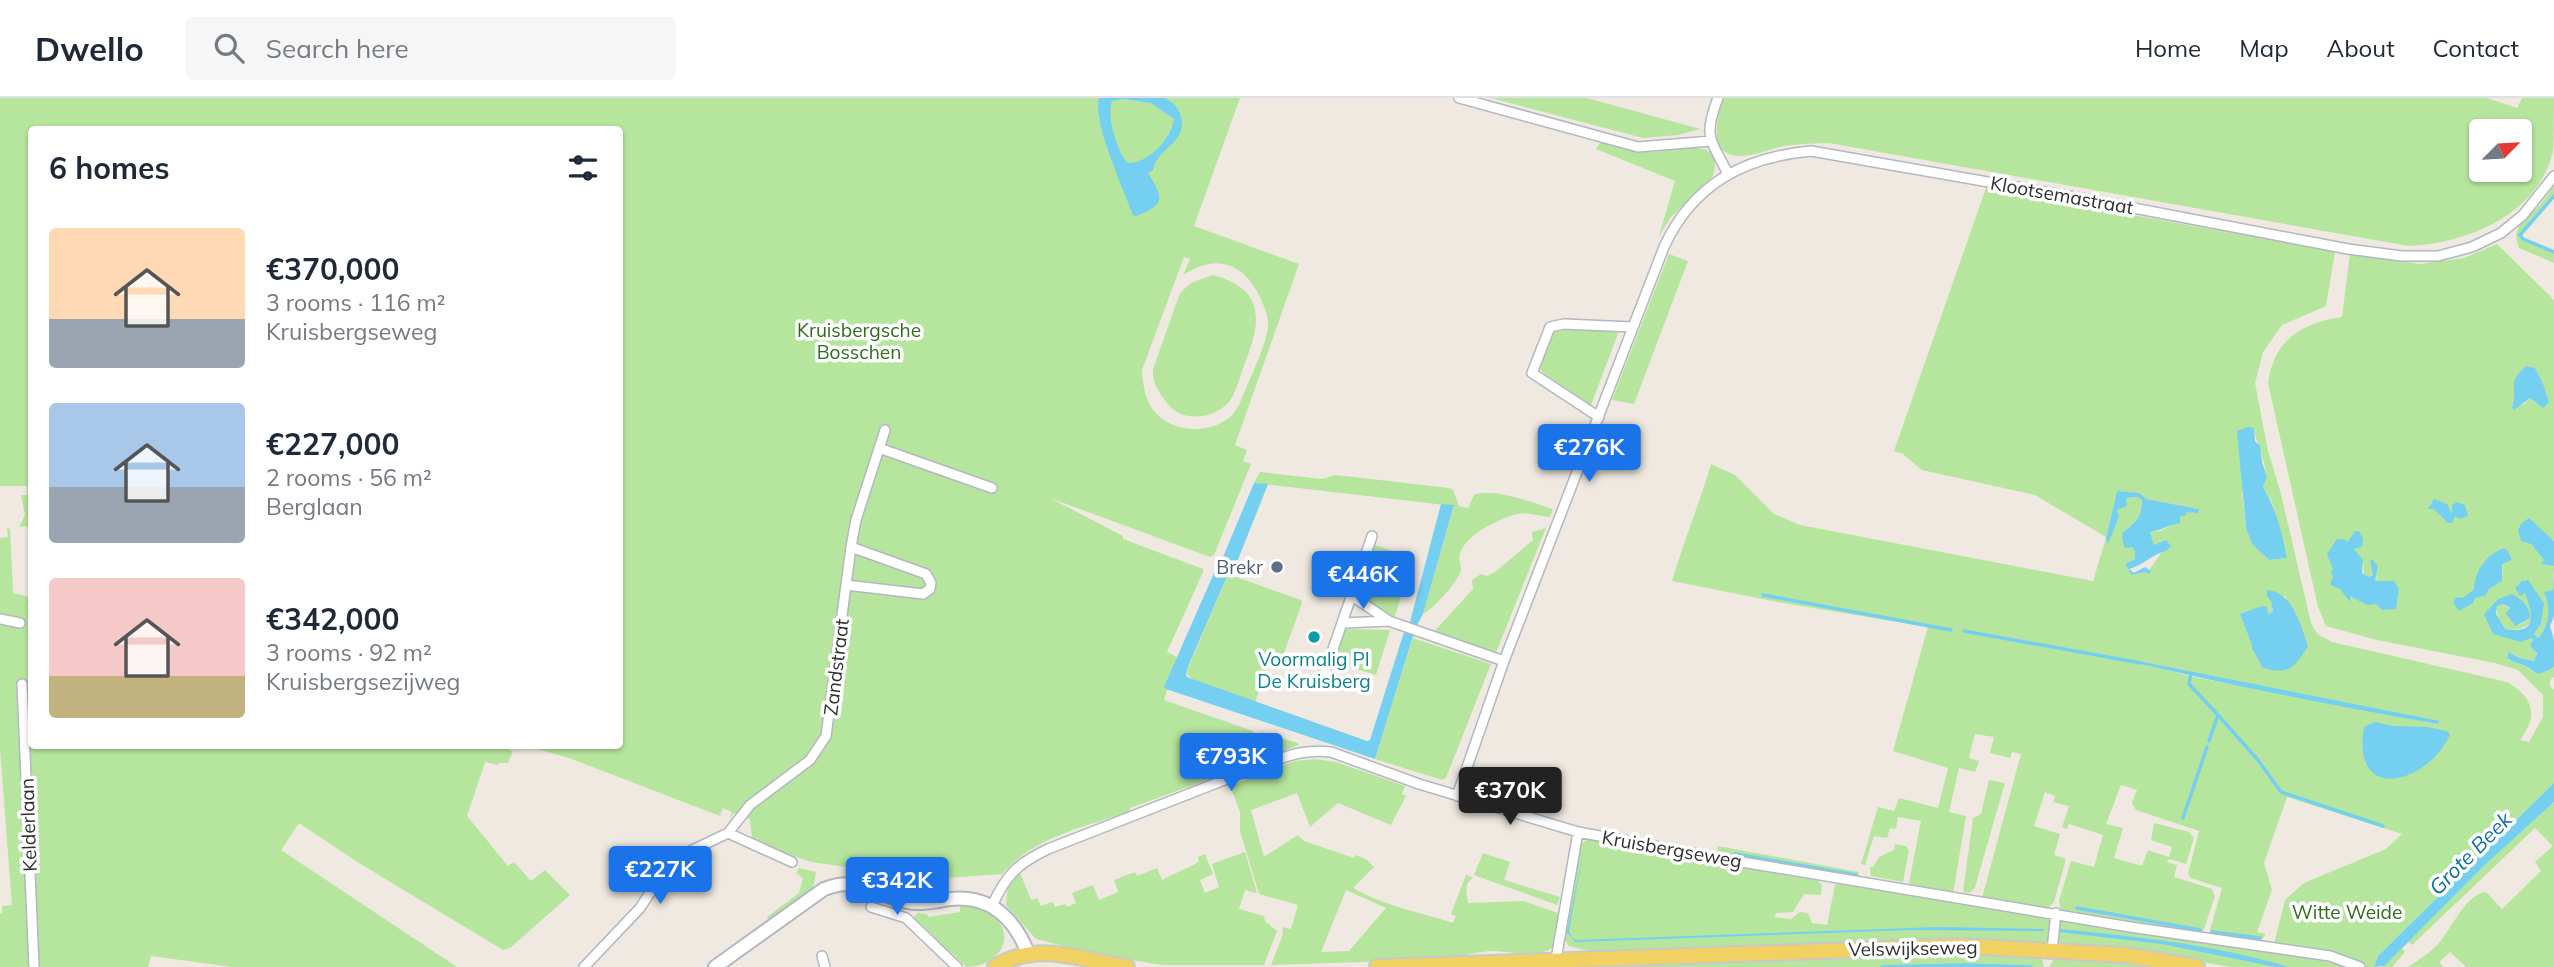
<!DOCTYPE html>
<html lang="en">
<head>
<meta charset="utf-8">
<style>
	:root { --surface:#fff; --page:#f6f6f7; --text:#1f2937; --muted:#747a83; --line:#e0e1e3; --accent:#1a73e8 }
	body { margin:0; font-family:Mulish,sans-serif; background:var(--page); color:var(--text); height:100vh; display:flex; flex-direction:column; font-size:26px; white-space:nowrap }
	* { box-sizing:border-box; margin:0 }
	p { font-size:23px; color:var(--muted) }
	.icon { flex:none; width:38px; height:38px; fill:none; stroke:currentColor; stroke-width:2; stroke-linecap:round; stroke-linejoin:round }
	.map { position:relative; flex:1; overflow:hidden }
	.panel { position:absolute; left:28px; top:28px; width:595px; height:623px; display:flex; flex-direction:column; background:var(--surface); border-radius:7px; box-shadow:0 2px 5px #0004 }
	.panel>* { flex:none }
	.needle { width:46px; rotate:66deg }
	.tools { position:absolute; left:2469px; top:21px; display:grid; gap:14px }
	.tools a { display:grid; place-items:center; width:63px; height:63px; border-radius:7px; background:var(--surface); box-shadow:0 2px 5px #0004; font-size:35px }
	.price { position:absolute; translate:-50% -60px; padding:0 16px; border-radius:7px; background:var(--accent); color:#fff; font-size:23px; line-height:46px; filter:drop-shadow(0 2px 4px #0008) }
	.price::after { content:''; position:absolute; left:50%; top:42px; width:21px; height:16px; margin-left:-10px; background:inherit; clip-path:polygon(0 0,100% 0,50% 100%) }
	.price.current { background:#222; color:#fff }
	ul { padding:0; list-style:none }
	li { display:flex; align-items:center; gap:21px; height:175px; padding:0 21px }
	li span { display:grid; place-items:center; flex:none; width:196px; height:140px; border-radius:7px; color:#555 }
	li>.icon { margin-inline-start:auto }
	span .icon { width:84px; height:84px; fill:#fffc; stroke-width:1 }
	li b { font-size:30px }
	h2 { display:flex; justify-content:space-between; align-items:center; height:84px; padding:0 21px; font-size:30px }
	header { display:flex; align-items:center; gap:42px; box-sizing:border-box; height:98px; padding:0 35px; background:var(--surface); border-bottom:2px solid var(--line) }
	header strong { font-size:33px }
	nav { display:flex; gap:38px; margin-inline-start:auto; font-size:24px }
	.search { width:490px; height:63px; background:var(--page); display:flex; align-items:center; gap:18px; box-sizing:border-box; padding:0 24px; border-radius:7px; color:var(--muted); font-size:26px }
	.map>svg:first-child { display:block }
	.green { fill:#b6e59e; fill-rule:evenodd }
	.water { fill:#75cff0; fill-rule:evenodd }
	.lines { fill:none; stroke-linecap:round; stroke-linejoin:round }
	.stream { stroke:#75cff0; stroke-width:3.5 }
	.street-casing { stroke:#b4b7c1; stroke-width:12 }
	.secondary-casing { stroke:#b4b7c1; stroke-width:16 }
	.primary-casing { stroke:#c9c9c9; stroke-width:18 }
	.street { stroke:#fff; stroke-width:9 }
	.secondary { stroke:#fff; stroke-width:12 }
	.primary { stroke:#f2d163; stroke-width:14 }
	.service-dot { fill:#5c6f8a; stroke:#fff; stroke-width:2.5 }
	.culture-dot { fill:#0f9aa8; stroke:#fff; stroke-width:2.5 }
	.labels { text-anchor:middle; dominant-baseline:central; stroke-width:7; stroke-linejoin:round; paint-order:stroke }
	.street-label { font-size:19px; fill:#2e2e2e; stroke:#fff }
	.park-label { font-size:19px; fill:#2c6e1b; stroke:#fff }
	.service-label { font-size:19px; fill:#4e5e75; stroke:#fff; text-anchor:end }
	.culture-label { font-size:19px; fill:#0d838f; stroke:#fff }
	.water-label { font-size:21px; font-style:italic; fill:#0d6fa3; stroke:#fff }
</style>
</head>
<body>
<header>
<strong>Dwello</strong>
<div class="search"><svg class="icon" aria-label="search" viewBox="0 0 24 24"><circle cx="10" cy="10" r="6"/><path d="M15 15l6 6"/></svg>Search here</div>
<nav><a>Home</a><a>Map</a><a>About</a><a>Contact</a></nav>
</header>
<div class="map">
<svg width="2554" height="869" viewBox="0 0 2554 869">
	<rect width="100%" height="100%" fill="#efe9e1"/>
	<path class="green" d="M0,0H1240L1194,128L1299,166L1235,347L1247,352L1243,363L1251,366L1214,457L1210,459L1050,400L1123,438V441L1203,471V474L1167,554L1177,559L1164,602L1253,633L1243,669L1130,710L1128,714C1081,730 1036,738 1002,776L904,783L889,781L854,770L811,764L756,745L752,740L750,721L734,715L729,721L732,714L723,710L720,718L569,660L527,648H620V32H32V428L19,429L25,417L21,397H27V388H0ZM1184,159L1190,161L1183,177C1214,156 1242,163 1259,197C1263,206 1269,218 1268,228C1267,247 1247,286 1240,305C1236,311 1233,318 1226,322C1205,336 1172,334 1155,314C1145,303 1143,287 1142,272Z
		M1491,0H1587L1700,31L1678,37L1643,40Z
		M1724,0H2487L2517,10L2522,0H2554C2554,17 2554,38 2553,54C2537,117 2468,145 2409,148L1829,45C1814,45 1799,46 1784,48C1770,51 1754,58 1740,58C1706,57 1717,19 1724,0ZM2482,33H2520V72H2482Z
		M1601,44C1616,47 1633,54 1650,54C1671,54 1729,34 1712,80L1671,119L1659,138L1675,83L1596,51Z
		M2554,88V98L2520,137L2523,141L2554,154V165L2519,150C2510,128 2527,121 2540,107C2545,101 2549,94 2554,88Z
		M1986,90L2335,154L2326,208L2282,227L2263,254L2255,285L2268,353L2281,396L2311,525L2317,536L2332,544L2507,584C2533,599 2539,617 2520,642L2529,644L2543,619V597L2518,572L2495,565L2377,542L2326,528L2318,509L2268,285C2274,242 2301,225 2342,219L2350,156L2420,166L2464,160L2497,146L2554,202V443L2529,421L2531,446L2544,462L2542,466L2554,468L2553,492L2545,495C2551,509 2550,529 2538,540L2534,536L2541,526L2543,505L2528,482H2524C2524,495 2533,508 2533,516C2532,531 2515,533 2505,531C2499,523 2496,518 2497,508L2502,506L2510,511L2518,528L2530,520L2508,499L2498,501L2484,516C2501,537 2503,543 2531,540C2536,545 2538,557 2534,563L2519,560L2510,554L2508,562C2514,564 2521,566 2526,569C2540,577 2539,577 2554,569V579L2550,582V588L2554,592V685L2378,858L2374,869H2366L2326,854L2274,846L2285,802L2304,785L2386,751L2402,736L2287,699L2264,765L2272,792L2257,834L2266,836L2260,844L2211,838L2210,832L2222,790L2191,780L2188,776L2199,733L2136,712L2132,705L2137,692L2121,687L2106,726L2123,730L2114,760L2142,768L2148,752L2169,759L2172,749L2151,742L2154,725L2189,734L2194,740L2186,766L2169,761L2167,764L2177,767L2174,779L2212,791L2215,798L2203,834L2199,836L2061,813L2059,803L2071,763L2094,769L2103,737L2069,726L2067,731L2062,729L2069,708L2053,704L2055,698L2045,694L2034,728L2060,736L2054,757L2066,761L2054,804L2047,811L1982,800L2021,656L2012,654L2010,660L1990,655L1994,639L1975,636L1969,660L1979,663L1975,674L1959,670L1949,714L1966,718L1953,796L1910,788L1909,785L1921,723L1898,719L1896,731L1890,730L1887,740L1874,738L1865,767L1861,766L1878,709L1894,713L1899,700L1938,710L1948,670L1893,653L1928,529L1783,505L1672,483C1684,443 1699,406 1711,366L1735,377L1774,416L1800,427L2093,483L2106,440L2108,444L2119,419L2116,412L2125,406V400L2138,399L2142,402C2142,419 2134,425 2123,434L2122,441L2135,452V461L2125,466L2132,477L2150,473L2149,472L2162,454L2166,453V443L2154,447L2150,434L2160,433L2179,423L2180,418L2187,413L2199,411L2145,401L2139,396L2117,393L2106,439L2035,397L1922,372L1903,356L1894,353ZM2526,268L2535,270L2542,283L2537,306L2530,300L2524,306L2512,309L2519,275ZM2254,330C2256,348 2272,372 2263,389L2272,404L2286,460L2269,462L2252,446L2246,430L2242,395ZM2348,445L2362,449L2353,451L2363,462L2364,478L2369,479L2373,476L2370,464L2377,479L2374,483H2389L2399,491L2396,511L2350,498L2351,504C2343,496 2338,485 2333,473ZM2503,450L2502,483L2489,491L2485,498L2453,503L2456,499L2463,501L2475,490C2475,473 2492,461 2503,450ZM2285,498L2288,506L2295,513L2255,554L2240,516L2268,517L2273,514L2271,503ZM2137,564L2439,623L2440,624L2438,626L2189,578Z
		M1669,156L1688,163L1634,306L1612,302Z
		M1213,177C1269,192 1260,228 1243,270C1239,281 1236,296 1228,305C1212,322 1180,324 1167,305C1159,294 1152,285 1153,271L1180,195L1191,185Z
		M1556,232L1619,233L1591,307L1542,274L1540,269L1552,234Z
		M1260,374L1322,381L1336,377L1449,390L1453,392L1459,408L1468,410L1474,397C1492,389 1534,405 1553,411L1550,419C1540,418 1527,414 1517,416C1498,421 1467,436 1460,455C1458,462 1461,465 1461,471C1461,481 1432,512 1423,516L1454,408L1254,385Z
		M7,430L10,431L13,495L30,499L31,495L32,648H512L509,652L513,653L508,665H500L498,667L485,664L467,718L508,768L514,764L531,783L545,772L570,797L510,850L503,852L359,765L299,725L281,752L457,869H232L151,858L148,869H0V816L2,815V808L12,807L0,650V440L8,439Z
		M1546,430L1495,557L1432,536L1473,491L1472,482L1481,476L1487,478L1495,474L1533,442L1532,434Z
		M1375,447L1409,459L1411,464L1394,522L1356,498L1372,449Z
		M1228,476L1301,502L1302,505L1283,558L1272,557L1255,604L1192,581L1186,575Z
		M1344,531L1390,532L1376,577L1335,564L1334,560Z
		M1413,540L1491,566L1446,680L1442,682L1375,661Z
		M1261,634L1298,645L1299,647L1254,664L1252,661Z
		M1315,661L1336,664L1405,688L1402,696L1406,698L1391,727L1338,705L1310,729L1297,695L1251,712L1264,759L1298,737L1304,743L1354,760L1356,757L1367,762L1374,769L1353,790C1384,808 1420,814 1453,825L1456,818L1451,816L1466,777L1473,780C1463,786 1467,794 1468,805L1523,803L1558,815L1560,820L1553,849C1537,862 1511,853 1492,853C1478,854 1466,856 1453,861L1271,867L1283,836L1282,829L1291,831L1298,807L1259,796L1240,733V714L1230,688L1295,663ZM1346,792L1386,810L1349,853L1321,854Z
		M1989,682L2005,685L1975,789L1970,795L1963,794L1973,720L1981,716Z
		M2554,704V869H2466L2450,854L2439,864L2443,869H2408C2417,863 2427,857 2435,849C2450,836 2464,796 2486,794L2502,811L2541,773L2535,764L2553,748L2535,730L2412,847L2409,844L2402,850L2405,854L2392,869H2382L2486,766Z
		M1588,741L1817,782L1822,787L1821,797L1804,796L1793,814L1776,815L1775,819L1791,821L1800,814L1808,815L1812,825L1827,827L1835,787L1838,785L2045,818L2051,824L2049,845L1936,842L1589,853L1569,848L1564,840L1579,751L1581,746Z
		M1895,746L1906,748L1909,753L1903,784L1871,778L1870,769H1873L1879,759L1894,752Z
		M1718,748L1859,774L1858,780L1729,758L1717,755Z
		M1245,754L1257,795L1245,792L1239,811L1264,818L1265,823L1277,833L1264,867H1163L1099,857L1036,841L1006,807L1008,788L1024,771L1020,775L1031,802L1037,800L1041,808L1053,804L1055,809L1065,806L1067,809L1076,805L1072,795L1093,787L1099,802L1118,794L1114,782L1135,774L1137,778L1157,770L1162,782L1199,764L1198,759L1205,756L1213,776L1200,782L1205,795L1219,789L1212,766Z
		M1483,755L1510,764L1504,782L1560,799L1557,807L1474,777Z
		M799,770L816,774L813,792L769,822L767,819L799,795L803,780L796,775Z
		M960,808C1022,810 1014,869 966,869L951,854H946L935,844V839L919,824H914L911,821L918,815L927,816L928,819L960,814Z
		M2064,821L2312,858L2348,869H2230L2164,857L2056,845L2059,824Z
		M1964,854L2041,856L2044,869H1572Z
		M2056,857L2162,869H2049Z"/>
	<path class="water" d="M1099,0H1165C1178,6 1187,22 1179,37C1171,51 1157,54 1153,72L1148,75C1163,100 1167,106 1136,118L1133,117C1124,92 1092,23 1099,0ZM1124,1L1151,5L1174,21C1172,40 1148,66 1128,65C1117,54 1106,17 1112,3Z
		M2526,268L2535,270L2542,283L2549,304L2543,310L2530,300L2514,312L2512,309C2519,287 2505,287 2526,268Z
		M2248,329L2254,330L2255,343L2260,348L2262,364L2267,379L2263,389C2276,410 2282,435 2287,460L2269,462L2252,446L2246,430L2237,333Z
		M1254,385L1268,386L1237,464L1234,467L1223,463V459Z
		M2117,393L2139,395L2146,401L2199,411L2198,415L2187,414L2185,418H2180V425C2169,426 2161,433 2150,434L2154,447L2166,442L2171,448L2166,453C2152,456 2144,467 2129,471L2134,475L2145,469L2151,473L2149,476L2145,474L2132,477L2125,466L2135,461V453L2132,449L2125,450L2122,441L2123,434C2135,425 2142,419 2142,402L2137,399L2126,400L2127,408L2117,412L2119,419L2108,446L2106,440Z
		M2434,401L2447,406L2452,416V407L2457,404L2465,407L2468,418L2460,421L2455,418L2452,425H2448L2434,411H2428Z
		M1441,406L1454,407L1423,516L1416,529L1375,661L1166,591L1164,589L1214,475L1220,473L1228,476L1190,564L1186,575L1187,579L1367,643L1370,642L1403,537L1410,524Z
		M2529,420L2554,443V468L2541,466L2544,462L2531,446L2521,443L2518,432L2521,426Z
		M2355,433H2359L2363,441L2362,449L2354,451L2363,462L2362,475L2369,479L2373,477L2370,464L2372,461L2378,468L2375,483H2394L2399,491L2396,511L2382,512L2376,506L2367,507L2350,498L2351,505L2340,491L2330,487L2333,479L2331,474L2333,472L2327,456L2337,441H2343L2348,444Z
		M2504,450L2508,453L2512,462L2502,466V483L2489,491L2485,498L2475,500L2473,505L2459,513L2453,504L2456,499L2463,500L2474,491C2475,472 2487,456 2504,450Z
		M2554,478V518L2550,528L2554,542V569C2534,580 2540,575 2523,567C2517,565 2512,564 2507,560L2509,554L2519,560L2534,563L2537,555L2530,548L2533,542L2531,540L2521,544L2493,536L2484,516L2498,501L2512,496C2522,502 2530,508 2530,520L2516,528L2506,516L2510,510L2503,506L2497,508L2496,516L2505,531C2538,537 2533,516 2525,495L2520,498L2515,490L2522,483L2528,482L2544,505L2541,526L2534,536L2538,540C2550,528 2551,508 2544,494L2553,492Z
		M2267,492C2293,494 2300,526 2308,548C2294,570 2290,577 2263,570L2252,550V547L2240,516L2262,508L2267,509L2268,516L2273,514L2271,503L2267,498Z
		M2138,563L2440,623L2438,626C2338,608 2237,589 2137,565Z
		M2375,624L2393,628L2427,629L2447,633L2450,637C2427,686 2351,707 2364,629Z
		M2554,685V704L2486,766L2384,868L2374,869L2378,858Z
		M1584,749L1569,833L1572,840L1576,842L1938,829L2044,831V833L1911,832L1575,844L1567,834Z
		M2059,831C2136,838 2214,847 2289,869H2276L2162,846L2059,834Z"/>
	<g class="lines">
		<path class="stream" d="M2554,98L2520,137L2523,141L2554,154
			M1763,497L1951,532
			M1964,533L2141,565
			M2191,576L2189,586L2218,617L2209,643
			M2218,617L2258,662L2281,694L2383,728
			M2183,720L2207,649
			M1735,756L1856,777
			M2077,810L2200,832
			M2212,834L2260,840
			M1882,869L1964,867L2031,869"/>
		<g class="street-casing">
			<path id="street" d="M1459,0L1638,49L1711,43
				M1718,0C1703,39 1710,40 1728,76
				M1599,319L1532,275L1550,229L1564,226L1632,229
				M879,350L992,390
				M846,487L923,496L930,491L931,485L926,476L851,449
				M0,521L20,525
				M1389,523L1504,563
				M1343,525L1389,523L1352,498
				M1324,577L1372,438
				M22,586L34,869
				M1457,698L1504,563L1664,149C1693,86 1744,59 1811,53L2097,103L2348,151L2402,158H2438L2472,149L2501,135L2523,117L2554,78
				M728,735L750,707L810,662L826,638L851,449L856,422L885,332
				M992,808C1006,777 1017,766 1048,751L1273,663C1293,656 1309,651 1331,654L1419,686L1578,734L1730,762L2130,829L2330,858L2360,869
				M871,809L906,820L957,869
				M2052,852L2056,815
				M822,858L825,869
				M1555,867L1578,734
				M584,869L640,810L661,778L680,758L728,735L792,764"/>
		</g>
		<g class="secondary-casing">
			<path id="secondary" d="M715,869L824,791C859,777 875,797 907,804C922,807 936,803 950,801C991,797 1014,820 1028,855"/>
		</g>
		<g class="primary-casing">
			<path id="primary" d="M995,869C1039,842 1080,862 1127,869
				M1377,869L1963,848L2125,857L2197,869"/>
		</g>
		<use href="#street" class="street"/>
		<use href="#secondary" class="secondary"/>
		<use href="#primary" class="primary"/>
	</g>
	<circle class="service-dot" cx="1277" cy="469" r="7"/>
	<circle class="culture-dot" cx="1314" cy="539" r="7"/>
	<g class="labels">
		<g class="street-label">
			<text transform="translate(2062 97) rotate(10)">Klootsemastraat</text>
			<text transform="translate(836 569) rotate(-83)">Zandstraat</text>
			<text transform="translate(28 727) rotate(-92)">Kelderlaan</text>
			<text transform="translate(1672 751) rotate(10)">Kruisbergseweg</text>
			<text transform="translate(1913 850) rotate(-1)">Velswijkseweg</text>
		</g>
		<g class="park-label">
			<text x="859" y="232">Kruisbergsche<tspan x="859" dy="22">Bosschen</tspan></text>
			<text x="2347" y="814">Witte Weide</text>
		</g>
		<g class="service-label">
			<text x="1263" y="469">Brekr</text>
		</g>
		<g class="culture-label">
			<text x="1314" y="561">Voormalig PI<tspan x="1314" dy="22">De Kruisberg</tspan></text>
		</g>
		<g class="water-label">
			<text transform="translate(2470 755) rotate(-45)">Grote Beek</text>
		</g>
	</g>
</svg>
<div class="tools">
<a><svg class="needle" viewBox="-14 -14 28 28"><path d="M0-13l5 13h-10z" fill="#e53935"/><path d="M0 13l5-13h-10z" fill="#747a83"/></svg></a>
</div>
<b class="price" style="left:1589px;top:386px">€276K</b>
<b class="price" style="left:1363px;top:513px">€446K</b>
<b class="price" style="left:1231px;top:695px">€793K</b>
<b class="price current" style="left:1510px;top:729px">€370K</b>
<b class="price" style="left:660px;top:808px">€227K</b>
<b class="price" style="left:897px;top:819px">€342K</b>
<section class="panel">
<h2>6 homes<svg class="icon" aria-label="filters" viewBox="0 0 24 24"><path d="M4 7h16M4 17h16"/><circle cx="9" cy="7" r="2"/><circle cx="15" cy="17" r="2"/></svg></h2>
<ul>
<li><span style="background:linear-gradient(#ffd9b3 65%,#9aa5b1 0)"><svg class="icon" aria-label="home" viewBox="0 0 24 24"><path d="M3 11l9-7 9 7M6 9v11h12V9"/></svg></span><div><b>€370,000</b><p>3 rooms · 116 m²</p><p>Kruisbergseweg</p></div></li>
<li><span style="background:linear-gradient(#a9c7e8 60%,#9aa5b1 0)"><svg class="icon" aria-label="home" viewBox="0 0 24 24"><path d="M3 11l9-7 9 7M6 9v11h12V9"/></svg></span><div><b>€227,000</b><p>2 rooms · 56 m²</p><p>Berglaan</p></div></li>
<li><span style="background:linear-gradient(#f6c9c9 70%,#c2b280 0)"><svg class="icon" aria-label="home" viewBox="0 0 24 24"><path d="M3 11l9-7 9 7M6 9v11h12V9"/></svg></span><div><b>€342,000</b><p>3 rooms · 92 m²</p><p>Kruisbergsezijweg</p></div></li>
</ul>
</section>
</div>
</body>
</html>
